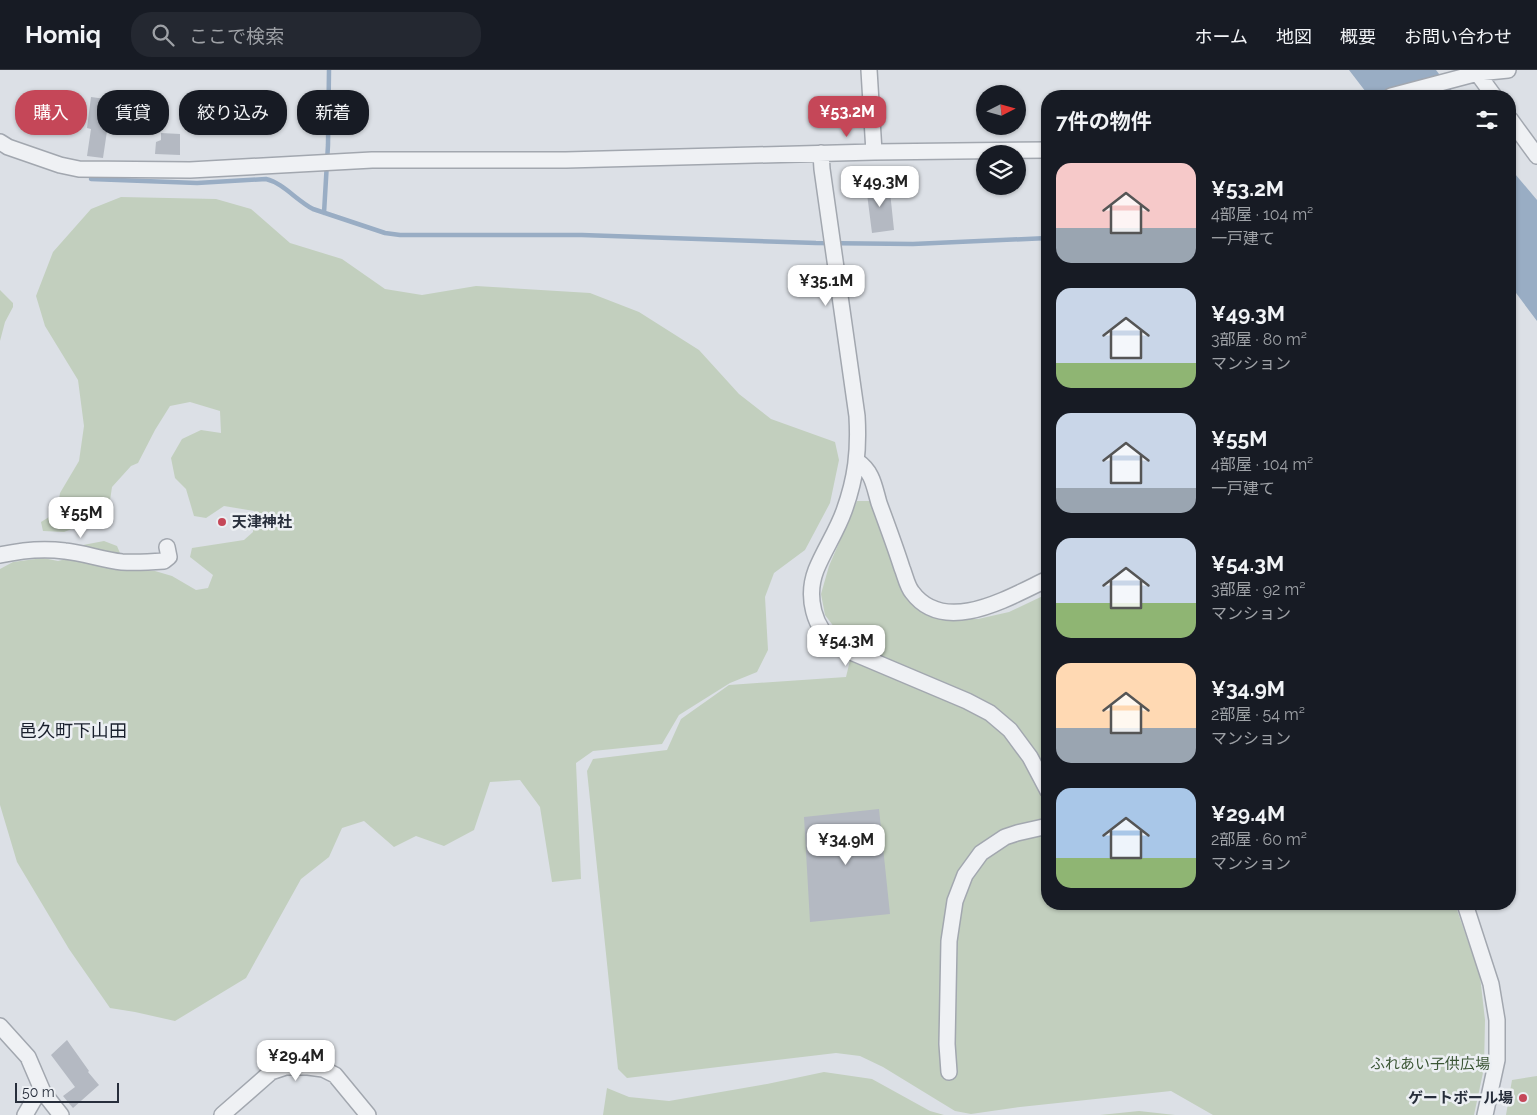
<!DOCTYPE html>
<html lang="ja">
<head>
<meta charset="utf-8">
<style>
	:root { --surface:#171b24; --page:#242831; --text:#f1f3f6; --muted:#9ea1a6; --line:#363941; --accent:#c54758 }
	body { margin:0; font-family:Raleway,"Noto Sans JP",sans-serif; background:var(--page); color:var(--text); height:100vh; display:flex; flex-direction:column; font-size:19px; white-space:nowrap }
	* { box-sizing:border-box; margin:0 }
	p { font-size:16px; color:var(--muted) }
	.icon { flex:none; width:28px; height:28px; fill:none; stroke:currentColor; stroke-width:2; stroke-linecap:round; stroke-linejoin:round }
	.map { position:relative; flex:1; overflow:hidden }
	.panel { position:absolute; left:1041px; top:20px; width:475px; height:820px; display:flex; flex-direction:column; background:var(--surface); border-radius:20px; box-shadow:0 1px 4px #0004 }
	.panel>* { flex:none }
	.top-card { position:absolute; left:15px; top:20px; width:475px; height:45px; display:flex; gap:10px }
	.needle { width:32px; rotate:84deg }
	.fabs { position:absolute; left:976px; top:15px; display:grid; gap:10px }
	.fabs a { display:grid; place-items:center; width:50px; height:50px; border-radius:50%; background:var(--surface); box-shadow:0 1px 4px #0004; font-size:25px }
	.scale { position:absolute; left:15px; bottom:12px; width:104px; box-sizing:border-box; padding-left:5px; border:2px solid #272e3b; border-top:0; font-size:14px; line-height:18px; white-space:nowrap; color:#272e3b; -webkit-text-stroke:4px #eceff3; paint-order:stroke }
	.price { position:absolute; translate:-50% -42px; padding:0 11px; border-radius:10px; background:#fff; color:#222; font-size:16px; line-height:32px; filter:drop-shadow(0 1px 2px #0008) }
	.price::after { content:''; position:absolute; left:50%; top:30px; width:15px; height:11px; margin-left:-8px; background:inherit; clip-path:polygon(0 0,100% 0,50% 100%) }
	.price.active { background:var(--accent); color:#fff }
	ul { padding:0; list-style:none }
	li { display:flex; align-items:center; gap:15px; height:125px; padding:0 15px }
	li span { display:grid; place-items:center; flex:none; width:140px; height:100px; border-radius:15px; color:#555 }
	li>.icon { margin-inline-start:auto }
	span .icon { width:60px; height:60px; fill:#fffc; stroke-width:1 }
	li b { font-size:21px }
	h2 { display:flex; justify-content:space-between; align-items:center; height:60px; padding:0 15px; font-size:21px }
	.tag { padding:0 18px; border-radius:20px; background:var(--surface); box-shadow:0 1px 4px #0004; font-size:18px; line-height:45px }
	.tag.active { background:var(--accent); color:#fff }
	header { display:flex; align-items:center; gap:30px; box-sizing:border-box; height:70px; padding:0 25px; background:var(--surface); border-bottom:1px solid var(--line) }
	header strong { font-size:24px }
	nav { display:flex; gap:28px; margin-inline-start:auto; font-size:18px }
	.search { width:350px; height:45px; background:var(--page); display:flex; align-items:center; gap:12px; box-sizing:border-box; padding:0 18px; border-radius:20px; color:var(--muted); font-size:19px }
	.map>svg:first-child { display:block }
	.green { fill:#c2cfbe }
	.water { fill:#99adc4 }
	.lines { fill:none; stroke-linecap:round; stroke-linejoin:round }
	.stream { stroke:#99adc4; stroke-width:4.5 }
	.building { fill:#b4b9c2 }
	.minor-casing { stroke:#a2a7af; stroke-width:18 }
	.minor { stroke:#eff1f4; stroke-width:15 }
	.poi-dot { fill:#c54758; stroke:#eceff3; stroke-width:2 }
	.labels { text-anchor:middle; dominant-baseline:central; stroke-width:5; stroke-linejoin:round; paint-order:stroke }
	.poi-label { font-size:15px; font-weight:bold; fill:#272e3b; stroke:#eceff3; text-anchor:start }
	.park-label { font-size:15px; fill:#3b5635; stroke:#eceff3 }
	.quarter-label { font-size:18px; fill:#191f2c; stroke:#eceff3 }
</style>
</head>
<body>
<header>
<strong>Homiq</strong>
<div class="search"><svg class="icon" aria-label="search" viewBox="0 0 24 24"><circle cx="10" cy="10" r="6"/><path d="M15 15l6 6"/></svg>ここで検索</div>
<nav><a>ホーム</a><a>地図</a><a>概要</a><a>お問い合わせ</a></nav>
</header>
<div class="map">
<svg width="1537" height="1045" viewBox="0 0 1537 1045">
	<rect width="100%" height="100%" fill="#dce0e6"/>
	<path class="green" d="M121,127L216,129L251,139L290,173L342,189L385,219L422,225L476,216L590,223L639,242L699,280L739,324L771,349L835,372L839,390L830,433L805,480L774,503L765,527L768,580L757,602L730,613L679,645L662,674L593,681L576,693L581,809L552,812L540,737L520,710L490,712L474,760L444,776L416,766L394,777L364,751L342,758L329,787L301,809L246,908L175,951L135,942L110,938L69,879L17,792L0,735V499L13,492L43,488L58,491L70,488L83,475L104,471L117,476L127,500L155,501L172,506L196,520L208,518L213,505L190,487L192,478L244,470L253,462L254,441L224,436L206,448L194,446L186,419L175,408L171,388L182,369L201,360L221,363L220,341L190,332L170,336L155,360L138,393L131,396L112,417L108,444L102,452L82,455L64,462L43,461L41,452L57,442L60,423L79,391L84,356L78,310L45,256L36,226L53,182L91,139Z
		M0,220L13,233V237L5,252L0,271Z
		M857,431H871L899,511L906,528L919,540L940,549H978L1009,542L1047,524L1048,834H1455L1472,883L1475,881L1476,895L1480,906L1485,950L1484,998L1474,1045H1213L1171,1021L1020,1037L971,1044L955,1041L883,997L860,986L836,983L627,1008L618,999L587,701L593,689L667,680L681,649L729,615L846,607L854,574L838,562L825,545L821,524L829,496Z
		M824,1002L872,1009L930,1041L944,1045H603L607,1018L629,1027L669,1031L767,1014Z
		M1537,1006V1045H1506L1512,1010Z
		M1139,1041L1175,1045H1100Z"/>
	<path class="water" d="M1349,0H1436L1456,26H1369Z
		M1510,98L1537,130V251L1510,215Z"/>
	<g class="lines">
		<path class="stream" d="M91,109L197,113L266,109C283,113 296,130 313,139L385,163L400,165H582L816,173L913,174L1048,168
			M324,143L328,75L329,0"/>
	</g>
	<path class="building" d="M91,27L113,30L109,61H107L103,88L87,86L91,59L87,58Z
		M161,63L180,64V85L155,84L156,72L161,70Z
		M889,112L894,160L872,163L866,116Z
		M879,739L890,844L810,852L804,747Z
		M67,970L89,1001L88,1002L99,1015L73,1038L63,1026L75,1017L51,985Z"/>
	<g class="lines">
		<g class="minor-casing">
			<path id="minor" d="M869,0L874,82
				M1475,0L1494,26
				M1391,26L1478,3L1508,0
				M1510,49L1537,86
				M0,72L8,77L60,95L79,99L190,100L372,90H566L874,82L1048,80
				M821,83L822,99L857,346C859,381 856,408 844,441C837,461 824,480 816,500C806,526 813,559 837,575C841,578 847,580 851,582L967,631L990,643L1010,660L1030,687L1048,721
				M857,391C873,402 874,416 879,433C887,455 895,476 902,498C905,505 907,516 912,522C945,567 1011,526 1048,509
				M0,485C22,480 43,478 65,481C84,483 103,490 122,492C136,493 151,492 164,491L169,487L167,477
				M1465,834L1491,914L1497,950V990L1485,1045
				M0,956L28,987L43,1022L61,1045
				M949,1002L947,974L949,871L955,831L965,805L981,783L1005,767L1017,763L1048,756
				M25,1045L36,1026L43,1022
				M222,1045L271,1002L286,997H308L323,999L335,1005L368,1045"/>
		</g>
		<use href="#minor" class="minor"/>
	</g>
	<g class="poi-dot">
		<circle cx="222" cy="452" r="5"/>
		<circle cx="1523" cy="1028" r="5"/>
	</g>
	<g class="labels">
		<g class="poi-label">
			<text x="232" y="452">天津神社</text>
			<text x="1513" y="1028" text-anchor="end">ゲートボール場</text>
		</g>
		<g class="park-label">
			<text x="1430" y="994">ふれあい子供広場</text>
		</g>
		<g class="quarter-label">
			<text x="73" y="660">邑久町下山田</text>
		</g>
	</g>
</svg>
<div class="fabs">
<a><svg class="needle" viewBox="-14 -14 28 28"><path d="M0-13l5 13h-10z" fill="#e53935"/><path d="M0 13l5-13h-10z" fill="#9ea1a6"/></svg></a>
<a><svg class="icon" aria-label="layers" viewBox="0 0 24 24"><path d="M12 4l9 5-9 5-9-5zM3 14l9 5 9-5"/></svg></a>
</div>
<div class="scale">50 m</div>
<b class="price active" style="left:847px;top:68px">¥53.2M</b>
<b class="price" style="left:880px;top:138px">¥49.3M</b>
<b class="price" style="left:826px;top:237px">¥35.1M</b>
<b class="price" style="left:81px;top:469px">¥55M</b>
<b class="price" style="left:846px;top:597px">¥54.3M</b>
<b class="price" style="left:846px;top:796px">¥34.9M</b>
<b class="price" style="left:296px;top:1012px">¥29.4M</b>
<div class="top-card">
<a class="tag active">購入</a>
<a class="tag">賃貸</a>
<a class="tag">絞り込み</a>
<a class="tag">新着</a>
</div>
<section class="panel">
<h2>7件の物件<svg class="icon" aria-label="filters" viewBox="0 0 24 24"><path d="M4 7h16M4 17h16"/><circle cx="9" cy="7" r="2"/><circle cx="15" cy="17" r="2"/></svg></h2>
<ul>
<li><span style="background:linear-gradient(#f6c9c9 65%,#9aa5b1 0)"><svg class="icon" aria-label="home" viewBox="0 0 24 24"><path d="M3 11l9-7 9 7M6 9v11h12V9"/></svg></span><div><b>¥53.2M</b><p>4部屋 · 104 m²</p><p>一戸建て</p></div></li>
<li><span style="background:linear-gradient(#c9d6e8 75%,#8fb573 0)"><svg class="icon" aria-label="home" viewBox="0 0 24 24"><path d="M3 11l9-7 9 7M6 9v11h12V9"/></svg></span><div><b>¥49.3M</b><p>3部屋 · 80 m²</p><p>マンション</p></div></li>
<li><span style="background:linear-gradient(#c9d6e8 75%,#9aa5b1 0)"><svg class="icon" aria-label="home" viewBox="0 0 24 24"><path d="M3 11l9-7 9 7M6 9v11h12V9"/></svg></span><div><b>¥55M</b><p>4部屋 · 104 m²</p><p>一戸建て</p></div></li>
<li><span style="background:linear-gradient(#c9d6e8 65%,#8fb573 0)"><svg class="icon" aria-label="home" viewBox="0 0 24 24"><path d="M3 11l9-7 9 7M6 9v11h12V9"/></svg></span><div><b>¥54.3M</b><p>3部屋 · 92 m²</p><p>マンション</p></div></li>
<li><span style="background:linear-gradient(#ffd9b3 65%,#9aa5b1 0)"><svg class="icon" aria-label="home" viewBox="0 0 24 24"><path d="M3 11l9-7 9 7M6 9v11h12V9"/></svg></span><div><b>¥34.9M</b><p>2部屋 · 54 m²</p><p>マンション</p></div></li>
<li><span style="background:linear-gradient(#a9c7e8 70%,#8fb573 0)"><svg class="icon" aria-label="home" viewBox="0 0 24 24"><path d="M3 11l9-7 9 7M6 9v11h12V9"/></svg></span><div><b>¥29.4M</b><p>2部屋 · 60 m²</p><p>マンション</p></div></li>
</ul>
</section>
</div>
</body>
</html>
